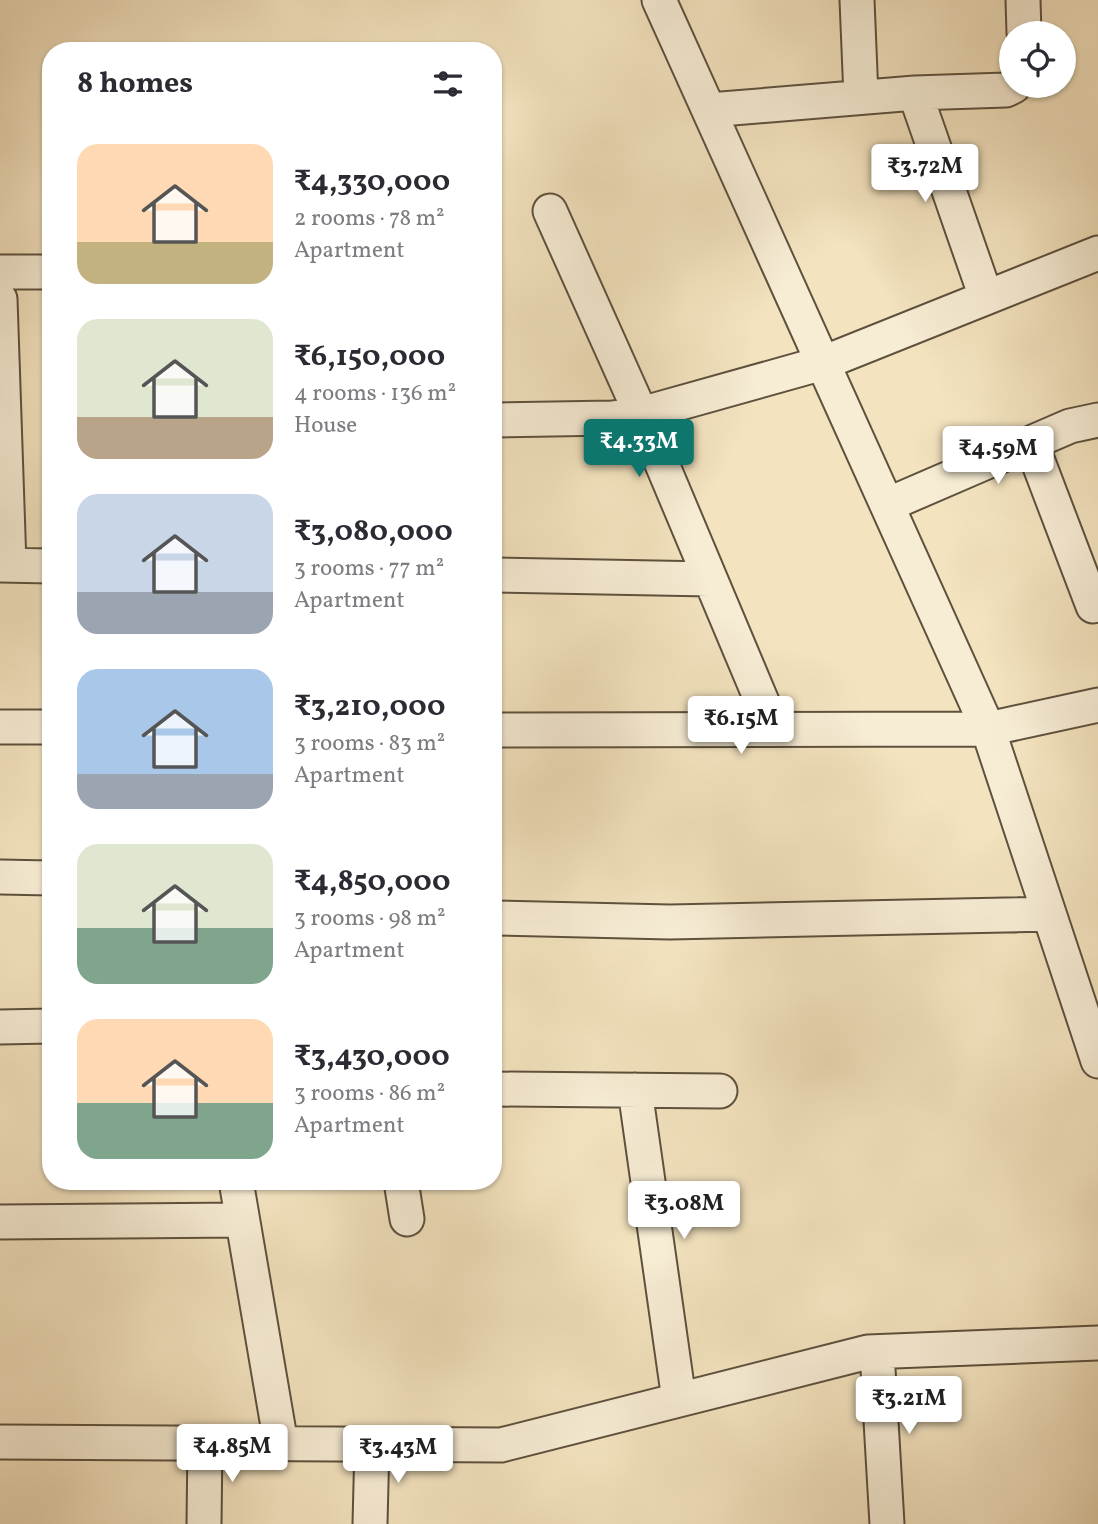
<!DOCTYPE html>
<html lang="en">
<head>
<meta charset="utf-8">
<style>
	:root { --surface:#fff; --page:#f7f7f7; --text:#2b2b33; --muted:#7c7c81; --accent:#0f766e }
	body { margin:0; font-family:Vollkorn,serif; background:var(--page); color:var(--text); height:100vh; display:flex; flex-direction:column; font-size:26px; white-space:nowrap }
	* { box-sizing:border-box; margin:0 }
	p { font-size:23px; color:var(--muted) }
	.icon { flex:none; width:38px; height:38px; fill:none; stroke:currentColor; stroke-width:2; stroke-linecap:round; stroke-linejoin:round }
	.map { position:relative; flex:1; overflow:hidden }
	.sheet { position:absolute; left:42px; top:42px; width:460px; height:1148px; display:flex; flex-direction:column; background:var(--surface); border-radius:28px; box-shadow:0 2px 5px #0004 }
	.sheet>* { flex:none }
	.controls { position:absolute; left:999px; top:21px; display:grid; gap:14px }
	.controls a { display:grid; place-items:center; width:77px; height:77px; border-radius:50%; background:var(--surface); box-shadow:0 2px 5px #0004; font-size:35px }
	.price { position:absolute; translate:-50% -60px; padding:0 16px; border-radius:7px; background:#fff; color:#222; font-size:23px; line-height:46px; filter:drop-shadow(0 2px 4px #0008) }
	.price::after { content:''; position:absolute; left:50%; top:42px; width:21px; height:16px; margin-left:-10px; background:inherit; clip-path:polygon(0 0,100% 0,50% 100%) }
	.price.current { background:var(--accent); color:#fff }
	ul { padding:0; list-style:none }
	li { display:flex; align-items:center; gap:21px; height:175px; padding:0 35px }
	li span { display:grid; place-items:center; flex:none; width:196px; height:140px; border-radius:21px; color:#555 }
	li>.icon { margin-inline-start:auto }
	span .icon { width:84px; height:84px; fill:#fffc; stroke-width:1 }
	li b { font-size:30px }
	h2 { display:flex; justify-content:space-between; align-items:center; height:84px; padding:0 35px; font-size:30px }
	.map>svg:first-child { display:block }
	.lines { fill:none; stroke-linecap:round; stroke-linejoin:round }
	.street-casing { stroke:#5e513e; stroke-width:37 }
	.street { stroke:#f7edd5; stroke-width:33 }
</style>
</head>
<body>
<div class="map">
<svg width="1098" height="1524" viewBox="0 0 1098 1524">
	<rect width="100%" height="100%" fill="#f3e3bf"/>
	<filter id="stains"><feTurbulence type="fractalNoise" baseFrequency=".00286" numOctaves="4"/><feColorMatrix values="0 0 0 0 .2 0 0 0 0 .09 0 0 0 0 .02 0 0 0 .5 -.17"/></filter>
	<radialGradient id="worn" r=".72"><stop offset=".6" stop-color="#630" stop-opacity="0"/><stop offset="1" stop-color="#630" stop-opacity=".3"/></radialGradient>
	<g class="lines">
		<g class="street-casing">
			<path id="street" d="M659,0L988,729L1098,1061
				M857,0L861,97
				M1023,0L1024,33
				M915,93L986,297
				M709,110L915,93L1006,90L1014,86
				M550,211L641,414L773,728
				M0,272H51
				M0,299L9,565
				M494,420L612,418L641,414L823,363L1098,253
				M1031,443L1093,606
				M887,505L1070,426L1098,420
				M0,565L51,566
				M494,575L710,579
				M0,727H51
				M494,730L988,729L1098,705
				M0,877L51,878
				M494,918L670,922L1049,914
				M0,1027L51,1026
				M494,1089L720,1091
				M635,1090L679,1400
				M236,1181L281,1444
				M401,1181L407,1219
				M0,1222L242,1220
				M877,1352L887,1524
				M0,1442L501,1445L868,1352L1098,1343
				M204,1524L205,1443
				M370,1524L372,1444"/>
		</g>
		<use href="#street" class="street"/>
	</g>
	<rect width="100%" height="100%" filter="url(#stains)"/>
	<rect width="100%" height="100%" fill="url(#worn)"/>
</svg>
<div class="controls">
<a><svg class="icon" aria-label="locate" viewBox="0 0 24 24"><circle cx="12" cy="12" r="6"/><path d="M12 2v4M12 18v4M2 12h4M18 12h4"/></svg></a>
</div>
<b class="price" style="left:925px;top:204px">₹3.72M</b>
<b class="price current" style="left:639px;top:479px">₹4.33M</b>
<b class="price" style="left:998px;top:486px">₹4.59M</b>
<b class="price" style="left:741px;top:756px">₹6.15M</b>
<b class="price" style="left:684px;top:1241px">₹3.08M</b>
<b class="price" style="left:909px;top:1436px">₹3.21M</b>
<b class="price" style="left:232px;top:1484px">₹4.85M</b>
<b class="price" style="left:398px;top:1485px">₹3.43M</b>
<section class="sheet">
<h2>8 homes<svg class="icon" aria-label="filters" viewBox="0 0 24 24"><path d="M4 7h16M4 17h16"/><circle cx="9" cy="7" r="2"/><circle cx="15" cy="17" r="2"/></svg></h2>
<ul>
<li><span style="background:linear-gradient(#ffd9b3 70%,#c2b280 0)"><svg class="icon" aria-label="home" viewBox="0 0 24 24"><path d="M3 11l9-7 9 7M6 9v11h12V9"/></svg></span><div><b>₹4,330,000</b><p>2 rooms · 78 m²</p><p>Apartment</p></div></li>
<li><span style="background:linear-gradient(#dfe7d0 70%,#b9a48a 0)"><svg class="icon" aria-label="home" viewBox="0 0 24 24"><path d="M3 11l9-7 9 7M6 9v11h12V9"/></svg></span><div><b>₹6,150,000</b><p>4 rooms · 136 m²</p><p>House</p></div></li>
<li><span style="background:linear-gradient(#c9d6e8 70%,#9aa5b1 0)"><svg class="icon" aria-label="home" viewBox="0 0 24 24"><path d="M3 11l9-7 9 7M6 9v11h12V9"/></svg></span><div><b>₹3,080,000</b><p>3 rooms · 77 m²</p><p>Apartment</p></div></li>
<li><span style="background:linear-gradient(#a9c7e8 75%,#9aa5b1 0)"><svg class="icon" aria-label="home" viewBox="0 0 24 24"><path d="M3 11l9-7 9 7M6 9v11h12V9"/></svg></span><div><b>₹3,210,000</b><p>3 rooms · 83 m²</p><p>Apartment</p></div></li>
<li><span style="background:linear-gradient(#dfe7d0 60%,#7fa58c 0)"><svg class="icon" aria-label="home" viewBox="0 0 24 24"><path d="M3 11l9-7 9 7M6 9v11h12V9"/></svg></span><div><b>₹4,850,000</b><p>3 rooms · 98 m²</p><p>Apartment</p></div></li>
<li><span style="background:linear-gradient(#ffd9b3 60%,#7fa58c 0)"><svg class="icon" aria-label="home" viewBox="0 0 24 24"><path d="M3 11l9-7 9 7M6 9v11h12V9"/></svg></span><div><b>₹3,430,000</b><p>3 rooms · 86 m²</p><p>Apartment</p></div></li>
</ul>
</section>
</div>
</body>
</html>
